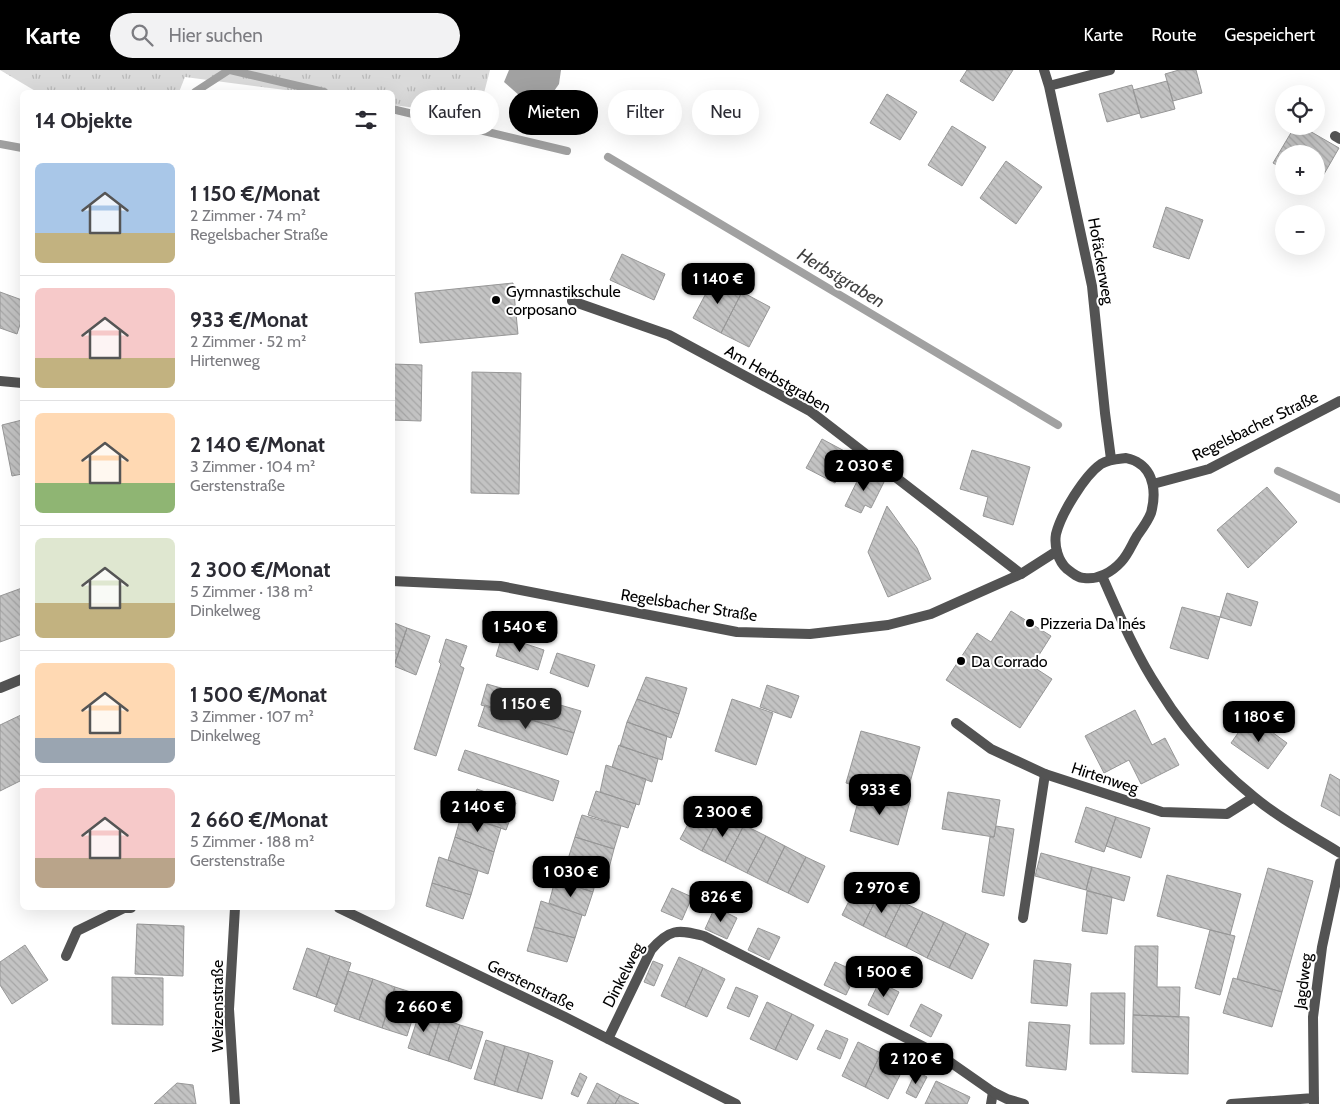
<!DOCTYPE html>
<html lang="de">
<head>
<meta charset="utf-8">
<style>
	:root { --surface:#fff; --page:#f2f2f3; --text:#2b2b33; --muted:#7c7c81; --line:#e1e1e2; --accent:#000 }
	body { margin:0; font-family:Cabin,sans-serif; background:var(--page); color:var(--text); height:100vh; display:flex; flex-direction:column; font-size:19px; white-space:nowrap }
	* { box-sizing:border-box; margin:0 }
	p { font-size:16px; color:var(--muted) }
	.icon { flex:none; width:28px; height:28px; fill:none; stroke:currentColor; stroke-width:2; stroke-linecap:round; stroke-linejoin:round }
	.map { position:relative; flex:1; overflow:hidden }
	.drawer { position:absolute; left:20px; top:20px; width:375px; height:820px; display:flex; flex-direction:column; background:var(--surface); border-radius:8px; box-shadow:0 5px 20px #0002 }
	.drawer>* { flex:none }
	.banner { position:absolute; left:410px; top:20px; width:475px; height:45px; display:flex; gap:10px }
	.fabs { position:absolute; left:1275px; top:15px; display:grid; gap:10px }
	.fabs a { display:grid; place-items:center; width:50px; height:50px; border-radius:50%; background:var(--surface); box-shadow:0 5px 20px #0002; font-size:25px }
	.price { position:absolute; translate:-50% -42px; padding:0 11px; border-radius:10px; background:var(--accent); color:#fff; font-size:16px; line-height:32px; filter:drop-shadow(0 1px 2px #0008) }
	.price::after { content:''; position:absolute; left:50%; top:30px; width:15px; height:11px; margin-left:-8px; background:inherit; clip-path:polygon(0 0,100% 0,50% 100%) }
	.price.selected { background:#222; color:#fff }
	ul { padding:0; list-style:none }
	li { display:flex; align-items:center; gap:15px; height:125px; padding:0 15px }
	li+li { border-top:1px solid var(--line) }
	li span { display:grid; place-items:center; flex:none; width:140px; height:100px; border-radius:8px; color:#555 }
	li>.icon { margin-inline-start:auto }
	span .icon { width:60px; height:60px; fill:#fffc; stroke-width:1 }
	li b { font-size:21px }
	h2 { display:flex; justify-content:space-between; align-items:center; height:60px; padding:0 15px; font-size:21px }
	.pill { padding:0 18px; border-radius:22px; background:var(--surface); box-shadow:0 5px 20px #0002; font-size:18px; line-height:45px }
	.pill.selected { background:var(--accent); color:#fff }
	header { display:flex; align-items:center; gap:30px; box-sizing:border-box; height:70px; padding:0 25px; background:var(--accent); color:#fff }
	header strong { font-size:24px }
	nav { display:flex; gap:28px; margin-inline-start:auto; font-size:18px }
	.search { width:350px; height:45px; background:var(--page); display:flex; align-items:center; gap:12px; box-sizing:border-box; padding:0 18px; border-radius:28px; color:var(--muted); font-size:19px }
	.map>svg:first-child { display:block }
	.grass { fill:url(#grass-tufts) }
	.water { fill:#a1a1a1 }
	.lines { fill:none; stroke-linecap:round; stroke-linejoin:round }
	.stream { stroke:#a1a1a1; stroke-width:8 }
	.building { fill:url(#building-back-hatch); stroke:#979797 }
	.service { stroke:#535353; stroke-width:10 }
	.minor { stroke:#535353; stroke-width:10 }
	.tertiary { stroke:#535353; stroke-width:10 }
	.poi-dot { fill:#000; stroke:#fff; stroke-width:2 }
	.labels { text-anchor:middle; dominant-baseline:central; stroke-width:4; stroke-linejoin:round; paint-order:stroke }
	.street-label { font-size:16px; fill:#000; stroke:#fff }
	.poi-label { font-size:16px; fill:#000; stroke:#fff; text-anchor:start }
	.water-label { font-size:18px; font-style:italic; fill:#424242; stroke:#fff }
</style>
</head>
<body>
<header>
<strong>Karte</strong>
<div class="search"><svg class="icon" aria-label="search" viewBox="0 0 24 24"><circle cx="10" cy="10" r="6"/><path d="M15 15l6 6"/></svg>Hier suchen</div>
<nav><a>Karte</a><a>Route</a><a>Gespeichert</a></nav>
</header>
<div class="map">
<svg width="1340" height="1034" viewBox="0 0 1340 1034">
	<defs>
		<pattern id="grass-tufts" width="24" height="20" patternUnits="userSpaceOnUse" patternTransform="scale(1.25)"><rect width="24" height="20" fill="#dadada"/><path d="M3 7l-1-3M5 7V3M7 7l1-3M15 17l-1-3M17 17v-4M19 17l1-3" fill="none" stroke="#b9b9b9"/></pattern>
		<pattern id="building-back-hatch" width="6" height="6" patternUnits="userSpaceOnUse" patternTransform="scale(1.25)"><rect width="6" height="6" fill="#c3c3c3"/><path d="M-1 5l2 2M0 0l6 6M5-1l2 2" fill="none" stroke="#a6a6a6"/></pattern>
	</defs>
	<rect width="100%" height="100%" fill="#fff"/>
	<path class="grass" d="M0,0H490L478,46L393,35L392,22H301L185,7L179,22H37Z"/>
	<path class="water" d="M509,0H561L559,14L545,34L528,33L504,12Z"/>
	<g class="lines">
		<path class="stream" d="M230,0L324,22
			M195,22L229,0
			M392,39L567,81
			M0,74L22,78
			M608,87L1058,355
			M1278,401L1340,429"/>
	</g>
	<path class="building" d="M967,0H1013L993,31L960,11Z
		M1179,0H1196L1202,23L1173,31L1165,4Z
		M1167,11L1175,39L1141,48L1133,20Z
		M1132,15L1140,43L1107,52L1099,24Z
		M887,24L917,42L900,70L870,53Z
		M952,56L986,77L962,116L928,95Z
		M1295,56H1301L1339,78L1316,118L1314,116H1316V84H1284V99L1273,93Z
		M1006,91L1042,117L1016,154L980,128Z
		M1166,137L1203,150L1189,189L1153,177Z
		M622,184L665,204L654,230L610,210Z
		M714,208L742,222L721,263L693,248Z
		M513,213L518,264L420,273L415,223Z
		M0,222L22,230V248L17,264L0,258Z
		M742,222L770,237L749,277L721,263Z
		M392,294L422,295L421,351L392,350Z
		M472,302L521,303L519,424L471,423Z
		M22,350V404L12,406L2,355Z
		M822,369L850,384L835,413L806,398Z
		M972,380L1030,397L1013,455L983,446L988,427L960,419Z
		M862,401L884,412L871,438L865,435L861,443L845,436Z
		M1267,417L1297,452L1248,498L1217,460Z
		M887,436L917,478L931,509L888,527L868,482Z
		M22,518V564L0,572V526Z
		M1227,523L1258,532L1251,556L1220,547Z
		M1182,537L1220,547L1208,589L1170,578Z
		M1011,541L1051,566L1032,596L1052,609L1020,658L946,610L977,563L991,572Z
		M392,552L407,558L394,596L392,595Z
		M407,558L430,566L416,605L394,596Z
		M502,566L544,580L538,600L496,586Z
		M446,569L467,576L460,596L464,598L436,686L414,679L441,594L439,592Z
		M557,583L595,595L588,617L550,603Z
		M646,607L687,618L679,644L637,629Z
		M487,614L581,641L574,663L481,635Z
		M767,615L799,626L791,648L760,637Z
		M637,629L679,644L671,668L627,652Z
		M732,629L773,643L756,695L715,681Z
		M485,635L574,663L567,685L478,656Z
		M1135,640L1152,675L1165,668L1179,695L1141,714L1129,690L1104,703L1085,666Z
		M21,645L22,649V710L0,721V655Z
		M1250,646L1287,673L1268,699L1231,673Z
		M627,652L667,666L662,690L620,676Z
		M861,661L920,677L905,730L846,713Z
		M619,675L658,689L652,712L612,697Z
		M465,680L559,711L553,731L458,700Z
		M606,695L646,709L639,735L600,722Z
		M1330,704L1340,710V746L1321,736Z
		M862,717L910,731L898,775L850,761Z
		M477,719L516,733L506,760L467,746Z
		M596,721L636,734L628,758L588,745Z
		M948,722L1000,730L994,767L942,759Z
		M700,732L721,743L702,781L680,769Z
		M1086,737L1116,747L1104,782L1075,772Z
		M721,743L744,755L725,792L702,781Z
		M582,745L621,756L614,779L575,767Z
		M461,746L501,758L494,782L455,767Z
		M1116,747L1150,758L1141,788L1106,776Z
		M744,755L766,766L747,803L725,792Z
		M996,756L1014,759L1004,826L982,822L990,767H994Z
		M766,766L785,776L767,813L747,803Z
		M455,767L494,782L488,804L448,790Z
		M575,767L614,779L608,802L568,789Z
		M785,776L806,787L788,823L767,813Z
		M1041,783L1092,797L1086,820L1035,806Z
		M439,787L478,801L471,825L432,813Z
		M562,787L599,799L593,822L555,810Z
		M806,787L825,796L808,833L788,823Z
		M1092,797L1130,807L1124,831L1086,820Z
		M1268,798L1313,811L1282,922L1237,909Z
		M1167,805L1241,824L1230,865L1157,846Z
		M555,810L593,822L585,846L549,833Z
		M859,811L880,821L863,856L842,845Z
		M432,813L471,825L463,849L426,836Z
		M672,818L692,827L682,850L661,841Z
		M880,821L902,832L885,867L863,856Z
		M1087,821L1112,827L1107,864L1082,861Z
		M541,831L582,845L575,868L534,857Z
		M902,832L923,842L906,877L885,867Z
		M715,837L737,848L727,869L705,859Z
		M923,842L944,852L927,888L906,877Z
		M944,852L966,863L949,898L927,888Z
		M137,854L184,856L183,906L135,904Z
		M534,857L575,868L567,892L527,881Z
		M758,858L780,867L769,890L748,880Z
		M1210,860L1235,866L1220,925L1195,918Z
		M966,863L989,874L972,909L949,898Z
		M25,875L48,910L12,934L0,915V892Z
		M1135,876H1158L1157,917H1180L1179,947L1133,945Z
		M307,878L330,886L316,927L293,919Z
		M330,886L351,893L337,935L316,927Z
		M679,887L703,898L685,937L661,926Z
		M1034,890L1071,894L1067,936L1031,933Z
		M653,891L663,895L654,916L644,912Z
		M835,892L857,902L846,925L824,915Z
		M703,898L725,909L707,947L685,937Z
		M348,901L373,909L359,950L334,941Z
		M112,907L163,908V955L112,954Z
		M1233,908L1282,922L1272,957L1223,943Z
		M373,909L395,917L382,958L359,950Z
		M879,912L899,922L888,945L868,935Z
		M395,917L420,925L407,966L382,958Z
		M736,917L758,926L749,947L727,938Z
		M1091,923H1125L1124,974H1090Z
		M767,932L792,944L775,980L750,969Z
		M921,934L942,945L931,967L910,956Z
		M420,941L441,948L429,985L408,978Z
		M792,944L814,955L797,990L775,980Z
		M1133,945L1189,947L1188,1004L1132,1002Z
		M441,948L460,955L448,991L429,985Z
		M1029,952L1070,955L1066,1000L1026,996Z
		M460,955L483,962L471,999L448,991Z
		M826,960L848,969L840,989L817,979Z
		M486,970L505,976L494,1015L474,1009Z
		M858,972L881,983L865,1017L842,1006Z
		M505,976L529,983L517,1022L494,1015Z
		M529,983L553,991L542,1029L517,1022Z
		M881,983L905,995L888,1029L865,1017Z
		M916,1001L927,1007L916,1028L906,1023Z
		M580,1003L587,1007L578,1027L571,1024Z
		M936,1011L970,1027L967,1034H925Z
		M177,1013L193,1015L196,1034H154Z
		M597,1013L620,1025L615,1034H587Z
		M620,1025L639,1034H615Z"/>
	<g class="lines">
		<path class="service" d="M1335,66L1340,69
			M1023,848L1045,704
			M66,886L77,861L124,838H131
			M991,1034L993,1022"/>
		<path class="minor" d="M1044,0L1049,16L1092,216L1105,343L1111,389
			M1049,16L1110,0
			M572,231L669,265L810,341L1021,504
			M0,311L22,313
			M1102,506C1119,544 1135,583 1158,618C1183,659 1217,697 1254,727C1280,749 1311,765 1340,783
			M956,653L991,679L1045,704L1162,742L1227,744L1254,727
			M339,838L565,947L736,1034
			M608,969L651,880C669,859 677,859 704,866L940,985L993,1022L1007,1029L1024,1034
			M235,1034L229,939L235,838
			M1231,1034L1314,1028
			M1314,1034L1313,947L1322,877L1340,793"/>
		<path class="tertiary" d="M1126,388C1130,389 1134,390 1137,392C1155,402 1156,425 1151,443C1148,451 1142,459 1137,466C1132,474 1128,485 1121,492C1112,502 1098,510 1084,508C1078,508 1072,503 1067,499C1058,491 1054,476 1056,464C1061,444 1084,406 1101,394C1109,389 1117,389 1126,388Z
			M1153,414L1209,399L1340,331
			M392,511L500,516L737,562L810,564L888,555L931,544L1021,504L1057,481
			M0,618L22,609"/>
	</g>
	<g class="poi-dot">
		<circle cx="496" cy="230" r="5"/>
		<circle cx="1030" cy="553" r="5"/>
		<circle cx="961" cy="591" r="5"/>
	</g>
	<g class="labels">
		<g class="street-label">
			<text transform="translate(1101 191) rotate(80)">Hofäckerweg</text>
			<text transform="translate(778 309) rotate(30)">Am Herbstgraben</text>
			<text transform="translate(1255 356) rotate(-26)">Regelsbacher Straße</text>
			<text transform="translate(689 535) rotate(9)">Regelsbacher Straße</text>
			<text transform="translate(1105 708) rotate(18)">Hirtenweg</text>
			<text transform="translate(623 905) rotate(-63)">Dinkelweg</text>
			<text transform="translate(1303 911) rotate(-83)">Jagdweg</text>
			<text transform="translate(531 915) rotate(26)">Gerstenstraße</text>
			<text transform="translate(217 936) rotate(-90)">Weizenstraße</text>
		</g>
		<g class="poi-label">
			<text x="506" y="221">Gymnastikschule<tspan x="506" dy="18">corposano</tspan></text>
			<text x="1040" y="553">Pizzeria Da Inés</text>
			<text x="971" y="591">Da Corrado</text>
		</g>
		<g class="water-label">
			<text transform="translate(841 208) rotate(31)">Herbstgraben</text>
		</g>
	</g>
</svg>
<div class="fabs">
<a><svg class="icon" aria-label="locate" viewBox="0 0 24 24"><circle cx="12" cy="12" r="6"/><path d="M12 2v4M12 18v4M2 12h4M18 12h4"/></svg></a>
<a>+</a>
<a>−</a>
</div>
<b class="price" style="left:718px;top:235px">1 140 €</b>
<b class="price" style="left:864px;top:422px">2 030 €</b>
<b class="price" style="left:520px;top:583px">1 540 €</b>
<b class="price selected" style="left:526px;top:660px">1 150 €</b>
<b class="price" style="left:1259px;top:673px">1 180 €</b>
<b class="price" style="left:880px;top:746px">933 €</b>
<b class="price" style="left:478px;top:763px">2 140 €</b>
<b class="price" style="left:723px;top:768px">2 300 €</b>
<b class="price" style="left:571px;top:828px">1 030 €</b>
<b class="price" style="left:882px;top:844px">2 970 €</b>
<b class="price" style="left:721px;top:853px">826 €</b>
<b class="price" style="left:884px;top:928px">1 500 €</b>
<b class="price" style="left:424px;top:963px">2 660 €</b>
<b class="price" style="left:916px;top:1015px">2 120 €</b>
<div class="banner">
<a class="pill">Kaufen</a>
<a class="pill selected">Mieten</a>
<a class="pill">Filter</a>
<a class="pill">Neu</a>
</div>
<section class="drawer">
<h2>14 Objekte<svg class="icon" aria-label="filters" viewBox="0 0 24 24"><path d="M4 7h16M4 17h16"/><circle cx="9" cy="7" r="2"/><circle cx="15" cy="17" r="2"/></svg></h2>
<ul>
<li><span style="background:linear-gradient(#a9c7e8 70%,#c2b280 0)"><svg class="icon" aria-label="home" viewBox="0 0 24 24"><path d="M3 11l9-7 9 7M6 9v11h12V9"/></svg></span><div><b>1 150 €/Monat</b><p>2 Zimmer · 74 m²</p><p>Regelsbacher Straße</p></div></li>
<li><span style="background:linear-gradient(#f6c9c9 70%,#c2b280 0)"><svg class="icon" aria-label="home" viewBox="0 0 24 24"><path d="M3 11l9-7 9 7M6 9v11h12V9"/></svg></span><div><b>933 €/Monat</b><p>2 Zimmer · 52 m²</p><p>Hirtenweg</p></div></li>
<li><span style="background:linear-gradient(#ffd9b3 70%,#8fb573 0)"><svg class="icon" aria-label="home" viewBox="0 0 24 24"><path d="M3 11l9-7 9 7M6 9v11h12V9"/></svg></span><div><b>2 140 €/Monat</b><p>3 Zimmer · 104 m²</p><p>Gerstenstraße</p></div></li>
<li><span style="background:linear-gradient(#dfe7d0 65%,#c2b280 0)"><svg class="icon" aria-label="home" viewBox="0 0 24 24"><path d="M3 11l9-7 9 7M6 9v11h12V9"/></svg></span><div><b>2 300 €/Monat</b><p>5 Zimmer · 138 m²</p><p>Dinkelweg</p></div></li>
<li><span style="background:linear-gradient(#ffd9b3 75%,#9aa5b1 0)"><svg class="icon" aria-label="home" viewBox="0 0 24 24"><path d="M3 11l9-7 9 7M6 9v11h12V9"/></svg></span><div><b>1 500 €/Monat</b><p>3 Zimmer · 107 m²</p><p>Dinkelweg</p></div></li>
<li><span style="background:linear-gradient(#f6c9c9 70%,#b9a48a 0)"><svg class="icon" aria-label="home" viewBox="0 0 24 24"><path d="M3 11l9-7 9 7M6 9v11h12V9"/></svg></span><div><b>2 660 €/Monat</b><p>5 Zimmer · 188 m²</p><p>Gerstenstraße</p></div></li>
</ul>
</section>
</div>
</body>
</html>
